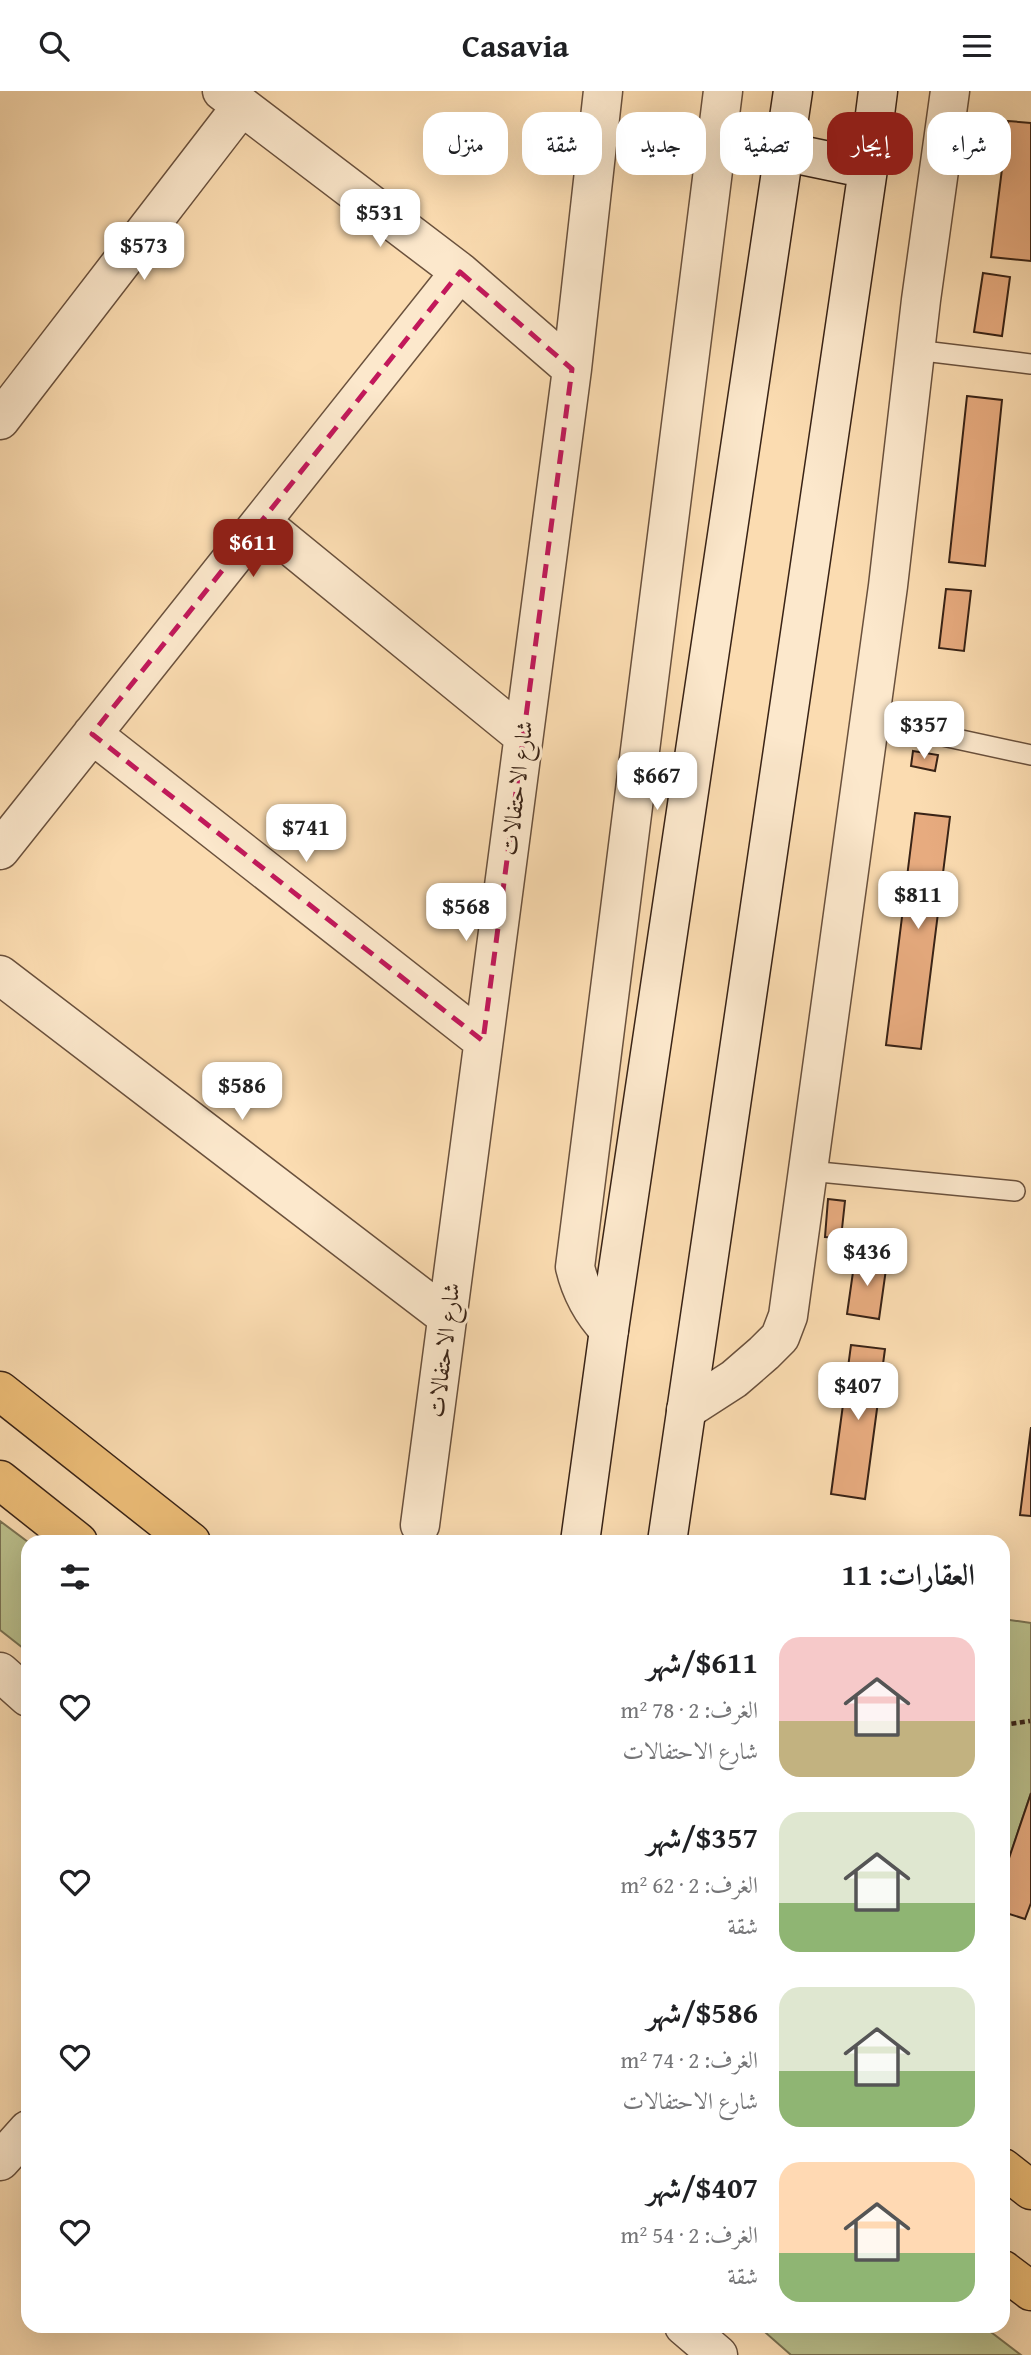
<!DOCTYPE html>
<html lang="ar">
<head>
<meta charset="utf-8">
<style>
	:root { --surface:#fff; --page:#f2f2f2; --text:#202124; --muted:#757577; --accent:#8f2418 }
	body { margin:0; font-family:"Gentium Book Plus",Amiri,serif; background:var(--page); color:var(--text); direction:rtl; height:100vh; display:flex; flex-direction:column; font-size:26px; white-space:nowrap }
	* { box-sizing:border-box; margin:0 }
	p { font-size:23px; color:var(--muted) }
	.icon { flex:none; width:38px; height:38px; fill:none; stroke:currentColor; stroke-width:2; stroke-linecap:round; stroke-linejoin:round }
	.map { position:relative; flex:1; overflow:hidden; direction:ltr }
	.sheet { position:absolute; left:21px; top:1444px; width:989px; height:798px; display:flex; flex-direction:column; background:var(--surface); border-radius:21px; box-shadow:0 7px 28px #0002; direction:rtl }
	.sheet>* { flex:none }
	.hud { position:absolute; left:21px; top:21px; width:990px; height:63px; direction:rtl; display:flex; gap:14px }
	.price { position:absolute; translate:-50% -60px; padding:0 16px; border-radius:14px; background:#fff; color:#222; font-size:23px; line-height:46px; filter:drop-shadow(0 2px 4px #0008) }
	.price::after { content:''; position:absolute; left:50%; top:42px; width:21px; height:16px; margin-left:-10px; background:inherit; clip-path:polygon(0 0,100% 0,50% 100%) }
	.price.active { background:var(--accent); color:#fff }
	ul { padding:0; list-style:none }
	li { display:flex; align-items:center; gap:21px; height:175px; padding:0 35px }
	li span { display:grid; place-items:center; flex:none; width:196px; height:140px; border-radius:21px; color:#555 }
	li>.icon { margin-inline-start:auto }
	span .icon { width:84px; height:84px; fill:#fffc; stroke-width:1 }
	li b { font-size:30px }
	h2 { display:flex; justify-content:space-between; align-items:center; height:84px; padding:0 35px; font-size:30px }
	.pill { padding:0 24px; border-radius:21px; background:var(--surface); box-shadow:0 7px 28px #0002; font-size:24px; line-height:63px }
	.pill.active { background:var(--accent); color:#fff }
	header { display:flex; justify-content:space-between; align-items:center; height:91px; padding:0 35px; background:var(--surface); font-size:32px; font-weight:800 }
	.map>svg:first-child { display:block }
	.green { fill:#bcc18d; stroke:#7a7252; stroke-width:2 }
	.building { fill:#e7ab7f; stroke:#392316; stroke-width:2 }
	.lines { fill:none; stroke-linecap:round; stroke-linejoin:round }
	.service-casing { stroke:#6a513d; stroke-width:22 }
	.minor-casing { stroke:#6a513d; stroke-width:41 }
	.secondary-casing { stroke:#392316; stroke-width:41 }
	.primary-casing { stroke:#392316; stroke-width:41 }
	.path { stroke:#392316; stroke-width:4.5; stroke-dasharray:5 3.5; stroke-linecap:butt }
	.service { stroke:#fce8cc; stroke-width:19 }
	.minor { stroke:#fce8cc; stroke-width:38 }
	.secondary { stroke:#fce8cc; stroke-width:38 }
	.primary { stroke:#eebe78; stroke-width:38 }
	.marked { fill:none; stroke:#c2185b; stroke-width:5; stroke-dasharray:14 9; stroke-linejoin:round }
	.labels { text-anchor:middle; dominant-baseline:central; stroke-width:6; stroke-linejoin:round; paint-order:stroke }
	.street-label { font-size:23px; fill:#392316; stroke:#fce8cc }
</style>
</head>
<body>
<header><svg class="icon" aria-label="menu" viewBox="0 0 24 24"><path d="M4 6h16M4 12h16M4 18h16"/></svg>Casavia<svg class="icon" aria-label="search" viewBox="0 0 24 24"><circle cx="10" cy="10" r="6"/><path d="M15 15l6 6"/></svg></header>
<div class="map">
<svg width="1031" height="2264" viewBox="0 0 1031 2264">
	<rect width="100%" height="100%" fill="#fbdcb1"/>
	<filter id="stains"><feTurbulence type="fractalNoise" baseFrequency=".00286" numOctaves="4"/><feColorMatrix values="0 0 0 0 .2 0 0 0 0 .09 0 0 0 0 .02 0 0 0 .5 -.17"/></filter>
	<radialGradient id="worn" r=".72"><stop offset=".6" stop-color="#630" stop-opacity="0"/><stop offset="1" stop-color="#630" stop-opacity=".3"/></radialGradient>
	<path class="green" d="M0,1430L28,1451V1561L0,1539Z
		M1003,1528L1031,1532V1702L1003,1785Z
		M758,2235H983L1021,2264H791Z"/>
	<path class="building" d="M1008,30L1031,32V170L991,166Z
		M983,182L1010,186L1002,245L974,241Z
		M967,305L1002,309L985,475L949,471Z
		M946,498L971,500L964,560L939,557Z
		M913,660L938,664L935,680L911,675Z
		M915,722L950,726L921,958L886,954Z
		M828,1108L845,1110L841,1147L825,1146Z
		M855,1167L887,1171L879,1228L847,1223Z
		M851,1254L885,1258L865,1408L831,1403Z
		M1031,1336V1425L1020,1424Z
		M1031,1702V1812L1025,1828L1003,1821V1785Z"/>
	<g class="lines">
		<g class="service-casing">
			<path id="service" d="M915,259L1031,273
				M869,629L1031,664
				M809,1080L1015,1100"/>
		</g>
		<g class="minor-casing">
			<path id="minor" d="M222,0L460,181L572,278
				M0,329L241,16
				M261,431L523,645
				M92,643L483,950
				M0,759L460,181
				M0,884L447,1226
				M609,1239C591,1220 581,1201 575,1176L723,0
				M686,1319L734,1288L764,1262L780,1246L788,1225L888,495L921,209L950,0
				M420,1434L572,278L603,0
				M0,1581L28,1606
				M0,2070L28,2039
				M684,2235L718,2264"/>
		</g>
		<g class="secondary-casing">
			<path id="secondary" d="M786,61L868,78
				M580,1451L609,1239L793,0
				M667,1451L868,78L878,0"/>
		</g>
		<g class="primary-casing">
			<path id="primary" d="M0,1300L191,1451
				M0,1389L78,1451
				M1003,2077L1031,2099
				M1003,2179L1031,2200"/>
		</g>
		<path class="path" d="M1003,1634L1030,1630"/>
		<use href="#service" class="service"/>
		<use href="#minor" class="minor"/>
		<use href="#secondary" class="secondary"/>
		<use href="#primary" class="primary"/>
	</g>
	<path class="marked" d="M460,181L572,278L483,950L92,643Z"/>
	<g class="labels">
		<g class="street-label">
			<text transform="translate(516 697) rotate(-83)">شارع الاحتفالات</text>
			<text transform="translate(443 1259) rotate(-83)">شارع الاحتفالات</text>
		</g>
	</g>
	<rect width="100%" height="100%" filter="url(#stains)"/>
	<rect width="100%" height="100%" fill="url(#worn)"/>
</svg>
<b class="price" style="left:380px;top:158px">$531</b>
<b class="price" style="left:144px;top:191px">$573</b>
<b class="price active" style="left:253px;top:488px">$611</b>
<b class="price" style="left:924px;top:670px">$357</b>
<b class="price" style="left:657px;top:721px">$667</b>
<b class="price" style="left:306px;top:773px">$741</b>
<b class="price" style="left:918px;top:840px">$811</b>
<b class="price" style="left:466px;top:852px">$568</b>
<b class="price" style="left:242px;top:1031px">$586</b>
<b class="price" style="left:867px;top:1197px">$436</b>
<b class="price" style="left:858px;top:1331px">$407</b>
<div class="hud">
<a class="pill">شراء</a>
<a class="pill active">إيجار</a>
<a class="pill">تصفية</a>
<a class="pill">جديد</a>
<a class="pill">شقة</a>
<a class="pill">منزل</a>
</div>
<section class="sheet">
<h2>العقارات: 11<svg class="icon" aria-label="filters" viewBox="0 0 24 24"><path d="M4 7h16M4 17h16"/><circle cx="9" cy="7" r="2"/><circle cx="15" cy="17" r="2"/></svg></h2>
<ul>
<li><span style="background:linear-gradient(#f6c9c9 60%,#c2b280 0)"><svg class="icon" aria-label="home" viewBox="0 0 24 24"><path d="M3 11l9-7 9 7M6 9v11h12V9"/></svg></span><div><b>$611/شهر</b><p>الغرف: 2 · 78 m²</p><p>شارع الاحتفالات</p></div><svg class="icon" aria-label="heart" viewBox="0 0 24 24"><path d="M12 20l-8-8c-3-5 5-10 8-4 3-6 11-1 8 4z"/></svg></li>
<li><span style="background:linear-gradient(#dfe7d0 65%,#8fb573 0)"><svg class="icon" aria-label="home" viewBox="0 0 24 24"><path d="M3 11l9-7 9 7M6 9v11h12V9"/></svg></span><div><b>$357/شهر</b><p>الغرف: 2 · 62 m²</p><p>شقة</p></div><svg class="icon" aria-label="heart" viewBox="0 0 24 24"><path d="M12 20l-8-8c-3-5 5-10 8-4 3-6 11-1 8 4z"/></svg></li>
<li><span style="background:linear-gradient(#dfe7d0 60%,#8fb573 0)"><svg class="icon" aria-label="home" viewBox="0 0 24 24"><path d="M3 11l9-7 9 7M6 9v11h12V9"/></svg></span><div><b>$586/شهر</b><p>الغرف: 2 · 74 m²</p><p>شارع الاحتفالات</p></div><svg class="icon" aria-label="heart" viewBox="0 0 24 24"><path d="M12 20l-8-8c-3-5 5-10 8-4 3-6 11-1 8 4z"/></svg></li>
<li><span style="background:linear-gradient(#ffd9b3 65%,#8fb573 0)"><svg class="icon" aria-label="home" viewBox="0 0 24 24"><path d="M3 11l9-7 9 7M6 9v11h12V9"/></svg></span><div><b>$407/شهر</b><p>الغرف: 2 · 54 m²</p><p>شقة</p></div><svg class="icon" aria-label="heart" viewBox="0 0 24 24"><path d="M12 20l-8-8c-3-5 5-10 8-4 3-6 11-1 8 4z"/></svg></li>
</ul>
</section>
</div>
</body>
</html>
